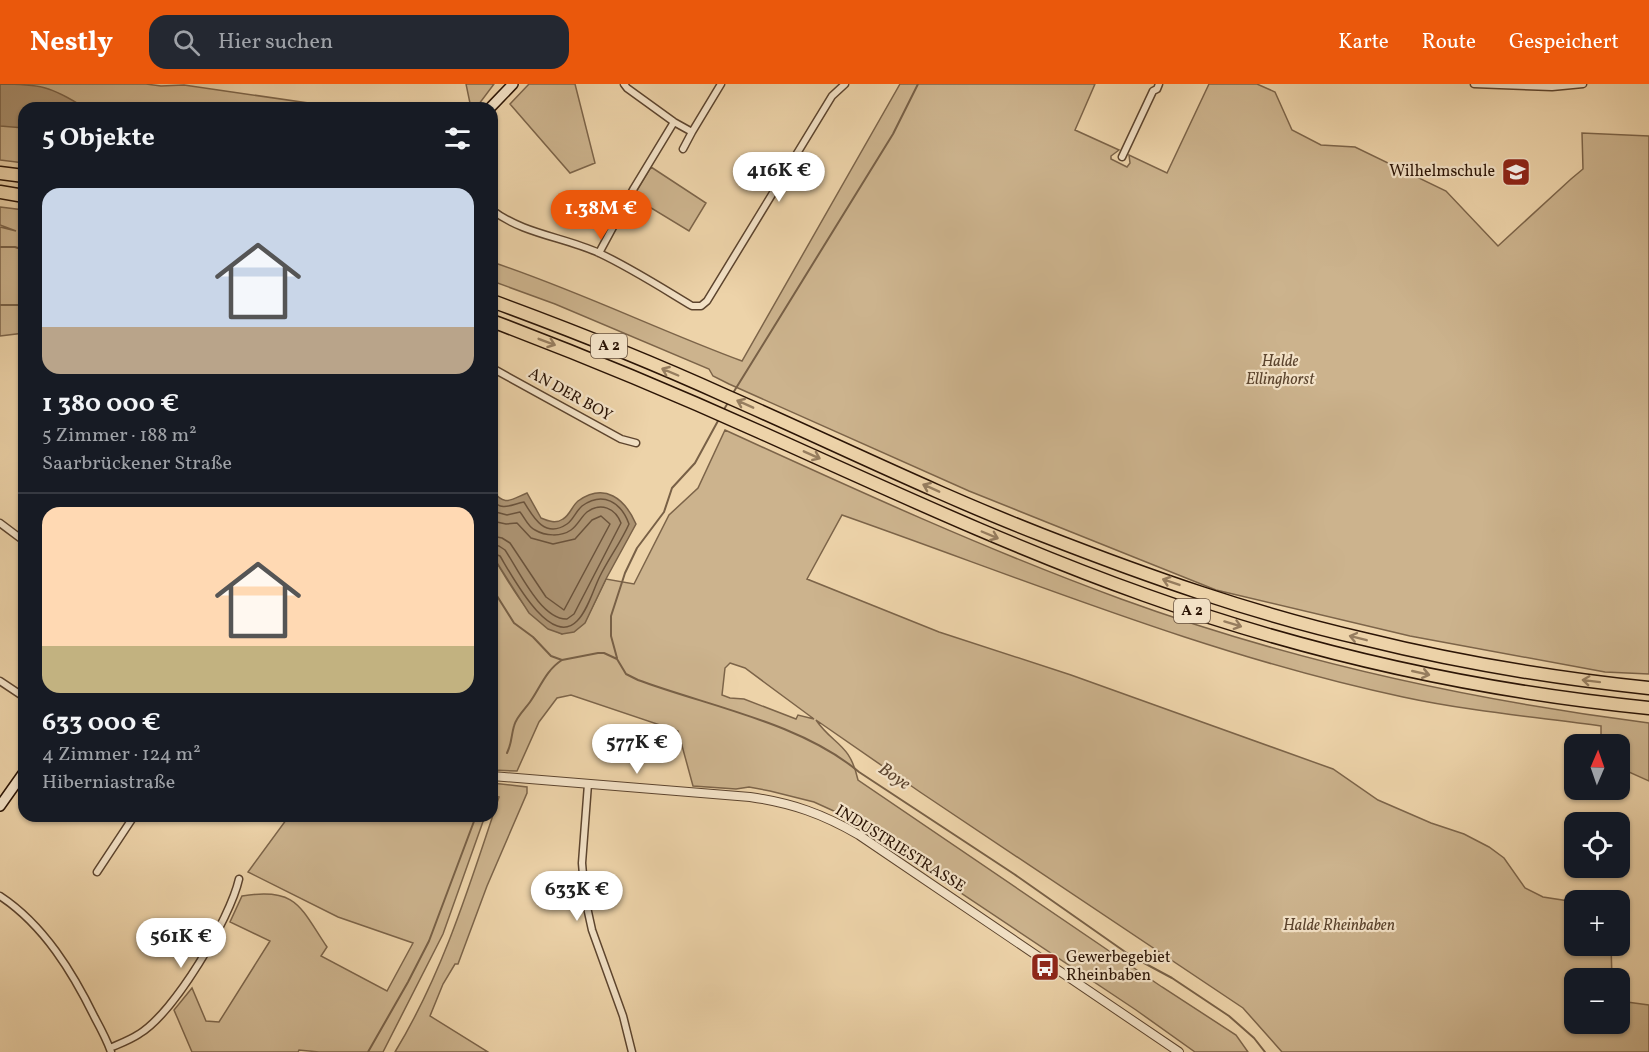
<!DOCTYPE html>
<html lang="de">
<head>
<meta charset="utf-8">
<style>
	:root { --surface:#171b24; --page:#242831; --text:#f1f3f6; --muted:#9ea1a6; --line:#363941; --accent:#ea580c }
	body { margin:0; font-family:Vollkorn,serif; background:var(--page); color:var(--text); height:100vh; display:flex; flex-direction:column; font-size:22px; white-space:nowrap }
	* { box-sizing:border-box; margin:0 }
	p { font-size:20px; color:var(--muted) }
	.icon { flex:none; width:33px; height:33px; fill:none; stroke:currentColor; stroke-width:2; stroke-linecap:round; stroke-linejoin:round }
	.map { position:relative; flex:1; overflow:hidden }
	.sheet { position:absolute; left:18px; top:18px; width:480px; height:720px; display:flex; flex-direction:column; background:var(--surface); border-radius:18px; box-shadow:0 2px 4px #0004 }
	.sheet>* { flex:none }
	.needle { width:39px; rotate:2deg }
	.fabs { position:absolute; left:1564px; top:650px; display:grid; gap:12px }
	.fabs a { display:grid; place-items:center; width:66px; height:66px; border-radius:12px; background:var(--surface); box-shadow:0 2px 4px #0004; font-size:30px }
	.price { position:absolute; translate:-50% -51px; padding:0 14px; border-radius:21px; background:#fff; color:#222; font-size:20px; line-height:39px; filter:drop-shadow(0 2px 3px #0008) }
	.price::after { content:''; position:absolute; left:50%; top:36px; width:18px; height:14px; margin-left:-9px; background:inherit; clip-path:polygon(0 0,100% 0,50% 100%) }
	.price.active { background:var(--accent); color:#fff }
	ul { padding:0; list-style:none }
	li { display:grid; align-content:center; gap:12px; height:318px; padding:0 24px }
	li+li { border-top:2px solid var(--line) }
	li span { display:grid; place-items:center; height:186px; border-radius:18px; color:#555 }
	li>.icon { margin-inline-start:auto }
	span .icon { width:108px; height:108px; fill:#fffc; stroke-width:1 }
	li b { font-size:26px }
	h2 { display:flex; justify-content:space-between; align-items:center; height:72px; padding:0 24px; font-size:26px }
	header { display:flex; align-items:center; gap:36px; box-sizing:border-box; height:84px; padding:0 30px; background:var(--accent); color:#fff }
	header strong { font-size:28px }
	nav { display:flex; gap:33px; margin-inline-start:auto; font-size:21px }
	.search { width:420px; height:54px; background:var(--page); display:flex; align-items:center; gap:15px; box-sizing:border-box; padding:0 21px; border-radius:18px; color:var(--muted); font-size:22px }
	.map>svg:first-child { display:block }
	.green { fill:#ccb38d; stroke:#7c6449; stroke-width:1.5; fill-rule:evenodd }
	.water { fill:#ab9271; stroke:#786046; stroke-width:1.5 }
	.lines { fill:none; stroke-linecap:round; stroke-linejoin:round }
	.shore { stroke:#6b533b; stroke-width:1.5 }
	.stream { stroke:#786046; stroke-width:2 }
	.minor-casing { stroke:#5c442e; stroke-width:9 }
	.tertiary-casing { stroke:#5c442e; stroke-width:10 }
	.secondary-casing { stroke:#2b1405; stroke-width:12 }
	.motorway-casing { stroke:#2b1405; stroke-width:15 }
	.minor { stroke:#f3e2c7; stroke-width:6 }
	.tertiary { stroke:#f3e2c7; stroke-width:8 }
	.secondary { stroke:#f3e2c7; stroke-width:9 }
	.motorway { stroke:#edd3a9; stroke-width:12 }
	.oneway { stroke:#967d5f }
	.labels { text-anchor:middle; dominant-baseline:central; stroke-width:4.5; stroke-linejoin:round; paint-order:stroke }
	.shield { fill:#f3e2c7; stroke:#67523f; stroke-width:1.5 }
	.shield-label { font-size:15px; font-weight:bold; fill:#2b1405 }
	.poi-label { font-size:16px; fill:#2b1405; stroke:#f3e2c7; text-anchor:end }
	.park-label { font-size:16px; font-style:italic; fill:#5b442e; stroke:#f3e2c7 }
	.street-label { font-size:16px; fill:#2b1405; stroke:#f3e2c7 }
	.water-label { font-size:18px; font-style:italic; fill:#5e4630; stroke:#f3e2c7 }
</style>
</head>
<body>
<header>
<strong>Nestly</strong>
<div class="search"><svg class="icon" aria-label="search" viewBox="0 0 24 24"><circle cx="10" cy="10" r="6"/><path d="M15 15l6 6"/></svg>Hier suchen</div>
<nav><a>Karte</a><a>Route</a><a>Gespeichert</a></nav>
</header>
<div class="map">
<svg width="1649" height="968" viewBox="0 0 1649 968">
	<rect width="100%" height="100%" fill="#edd3a9"/>
	<filter id="stains"><feTurbulence type="fractalNoise" baseFrequency=".00333" numOctaves="4"/><feColorMatrix values="0 0 0 0 .2 0 0 0 0 .09 0 0 0 0 .02 0 0 0 .5 -.17"/></filter>
	<radialGradient id="worn" r=".72"><stop offset=".6" stop-color="#630" stop-opacity="0"/><stop offset="1" stop-color="#630" stop-opacity=".3"/></radialGradient>
	<path class="green" d="M0,0H146L161,2L184,1L343,24H24V79L0,76Z
		M466,0H494L476,24H471Z
		M529,0H575L595,79L570,89L510,20Z
		M900,0H1095L1075,46L1119,66L1111,72V75L1127,83L1130,79L1129,71L1167,89L1209,0H1257L1275,8L1292,46L1321,61L1355,63L1446,107L1498,162L1571,95L1583,85L1582,49L1649,52V590L1605,588L1410,552L1216,506L969,407L729,300L713,292L709,285L555,220L492,197V178C577,206 658,246 742,277Z
		M651,83L706,119L689,147L633,113Z
		M0,123L24,126V249L0,252V143L16,147L0,141Z
		M725,346C856,406 987,466 1121,515C1291,577 1470,616 1649,639V697L1620,684V660H1601V642C1535,633 1468,627 1403,613C1210,572 1027,496 842,431L807,495L939,548L1071,591L1333,685L1378,716L1431,739L1464,750L1489,763L1504,774L1525,804L1543,813L1575,818V861H1611L1612,894H1575V939H1620V910L1627,918L1649,921V968H1282L1243,924L920,708L816,636C833,661 850,659 858,696L1162,903L1236,951L1248,968H1195L1136,926L847,733L814,718L770,707L749,703L736,705L693,702L678,647L571,611L557,614L539,638L517,687L492,686V471C512,502 526,536 562,550L585,538L606,495L634,500L669,431L698,404ZM730,579L745,584L814,635L798,631L796,635L744,615L730,614L722,611L725,584Z
		M492,699L527,703V709L487,802L458,880H455L443,900L430,932L488,968H395C443,889 470,800 499,713L492,711Z
		M289,732H485L443,850L383,968H319L299,966L298,968H192L174,926L192,904L206,937L219,938L270,857L230,838L242,812C297,803 300,823 327,863L321,872L387,907L413,859L338,833L248,788Z"/>
	<path class="water" d="M0,0C39,0 51,2 85,24H24V44L0,42Z
		M492,406C505,423 510,416 527,409L541,434C548,437 556,440 563,435C570,431 572,422 578,417C605,398 625,415 636,440L606,495L585,539L574,548L562,550L548,545L529,529L492,471Z"/>
	<g class="lines">
		<path class="shore" d="M492,416C502,428 512,420 524,418C533,433 545,455 567,440C573,436 576,427 582,422C603,407 621,418 629,440C621,458 609,474 600,492C593,506 588,526 577,537C550,565 511,490 500,472L492,469
			M492,427L507,431L520,428C525,434 528,443 535,446C545,452 561,453 571,446C578,441 581,433 587,428C601,418 615,424 621,439L574,530L567,535C541,536 518,485 505,466L499,462L492,461
			M492,437L506,440L517,439L531,454L553,460L575,455L592,436L601,432L610,440L564,526L546,513L510,459L502,454L492,452"/>
		<path class="stream" d="M0,163H15L24,166
			M0,221H24
			M733,309L893,50L918,0
			M723,327L729,317
			M492,504L514,539L533,553L551,572L562,576L598,569H604L617,575L626,590L638,596C708,622 801,639 859,688L1014,790L1131,872L1172,894L1229,932L1254,954L1265,968
			M617,574L611,552V532L625,489L637,464L664,428L672,404L695,379L719,335
			M507,669C512,659 511,652 514,642C516,633 525,625 530,618C540,604 546,586 562,576
			M368,968L408,898L429,857L476,732"/>
		<g class="minor-casing">
			<path id="minor" d="M624,0L627,4L674,38L692,48L721,0
				M1474,0L1552,3L1583,0
				M683,65L692,48
				M1122,73L1153,7L1157,5L1159,0
				M492,126C523,150 564,153 599,169C631,184 662,204 692,222H701L707,217L832,12L845,0
				M599,169L634,104L674,38
				M492,284L621,355L636,359
				M0,439L24,457
				M0,597L24,613
				M588,700L582,779L585,814L592,846L623,932L632,968
				M97,788L134,732
				M0,812C44,841 73,889 95,934C101,945 107,956 111,968
				M110,964C119,960 130,956 139,950C174,929 230,835 239,795"/>
		</g>
		<g class="tertiary-casing">
			<path id="tertiary" d="M492,692L750,713C792,719 823,730 859,751L1179,968"/>
		</g>
		<g class="secondary-casing">
			<path id="secondary" d="M490,24L513,0
				M0,722L24,688"/>
		</g>
		<g class="motorway-casing">
			<path id="motorway" d="M0,89L24,92
				M0,108L24,112
				M492,217C571,246 649,277 726,312C831,358 934,409 1042,451C1147,492 1254,530 1364,555C1457,578 1553,594 1649,604
				M492,237C582,271 671,308 760,348C887,405 1013,464 1145,511C1307,569 1478,607 1649,624"/>
		</g>
		<use href="#minor" class="minor"/>
		<use href="#tertiary" class="tertiary"/>
		<use href="#secondary" class="secondary"/>
		<use href="#motorway" class="motorway"/>
	</g>
	<defs><path id="oneway-shaft" d="M-6 0H5M1.5-3L5.5 0L1.5 3" fill="none" stroke-width="1.6" stroke-linecap="round" stroke-linejoin="round" transform="scale(1.5)"/></defs>
	<g class="oneway">
		<use href="#oneway-shaft" transform="translate(547 258) rotate(21)"/>
		<use href="#oneway-shaft" transform="translate(670 288) rotate(-157)"/>
		<use href="#oneway-shaft" transform="translate(745 320) rotate(-156)"/>
		<use href="#oneway-shaft" transform="translate(812 371) rotate(24)"/>
		<use href="#oneway-shaft" transform="translate(931 404) rotate(-156)"/>
		<use href="#oneway-shaft" transform="translate(990 451) rotate(23)"/>
		<use href="#oneway-shaft" transform="translate(1171 498) rotate(-161)"/>
		<use href="#oneway-shaft" transform="translate(1233 540) rotate(17)"/>
		<use href="#oneway-shaft" transform="translate(1358 554) rotate(-166)"/>
		<use href="#oneway-shaft" transform="translate(1421 589) rotate(13)"/>
		<use href="#oneway-shaft" transform="translate(1591 597) rotate(-173)"/>
	</g>
	<defs>
		<g id="school-square" transform="scale(1.5)"><rect x="-9" y="-9" width="18" height="18" rx="4" fill="#8f2418" stroke="#f3e2c7"/><path d="M0-5L7-2L0 1L-7-2ZM-4 1L0 2.5L4 1V4Q0 6-4 4Z" fill="#fff"/></g>
		<g id="bus-square" transform="scale(1.5)"><rect x="-9" y="-9" width="18" height="18" rx="4" fill="#8f2418" stroke="#f3e2c7"/><path d="M-5-6H5V4H4V6H2V4H-2V6H-4V4H-5ZM-3.5-4V0h7V-4ZM-3.5 1.2v1.5H-2V1.2ZM2 1.2v1.5H3.5V1.2Z" fill="#fff"/></g>
	</defs>
	<g fill-rule="evenodd">
		<use href="#school-square" x="1516" y="88"/>
		<use href="#bus-square" x="1045" y="883"/>
	</g>
	<g class="labels">
		<g class="shield">
			<rect x="591" y="250" width="36" height="24" rx="4.5"/>
			<rect x="1174" y="515" width="36" height="24" rx="4.5"/>
		</g>
		<g class="shield-label">
			<text x="609" y="262">A 2</text>
			<text x="1192" y="527">A 2</text>
		</g>
		<g class="poi-label">
			<text x="1495" y="88">Wilhelmschule</text>
			<text x="1066" y="874" text-anchor="start">Gewerbegebiet<tspan x="1066" dy="18">Rheinbaben</tspan></text>
		</g>
		<g class="park-label">
			<text x="1280" y="278">Halde<tspan x="1280" dy="18">Ellinghorst</tspan></text>
			<text x="1339" y="842">Halde Rheinbaben</text>
		</g>
		<g class="street-label">
			<text transform="translate(570 311) rotate(29)">AN DER BOY</text>
			<text transform="translate(900 765) rotate(32)">INDUSTRIESTRASSE</text>
		</g>
		<g class="water-label">
			<text transform="translate(894 693) rotate(34)">Boye</text>
		</g>
	</g>
	<rect width="100%" height="100%" filter="url(#stains)"/>
	<rect width="100%" height="100%" fill="url(#worn)"/>
</svg>
<div class="fabs">
<a><svg class="needle" viewBox="-14 -14 28 28"><path d="M0-13l5 13h-10z" fill="#e53935"/><path d="M0 13l5-13h-10z" fill="#9ea1a6"/></svg></a>
<a><svg class="icon" aria-label="locate" viewBox="0 0 24 24"><circle cx="12" cy="12" r="6"/><path d="M12 2v4M12 18v4M2 12h4M18 12h4"/></svg></a>
<a>+</a>
<a>−</a>
</div>
<b class="price" style="left:779px;top:119px">416K €</b>
<b class="price active" style="left:601px;top:157px">1.38M €</b>
<b class="price" style="left:637px;top:691px">577K €</b>
<b class="price" style="left:577px;top:838px">633K €</b>
<b class="price" style="left:181px;top:885px">561K €</b>
<section class="sheet">
<h2>5 Objekte<svg class="icon" aria-label="filters" viewBox="0 0 24 24"><path d="M4 7h16M4 17h16"/><circle cx="9" cy="7" r="2"/><circle cx="15" cy="17" r="2"/></svg></h2>
<ul>
<li><span style="background:linear-gradient(#c9d6e8 75%,#b9a48a 0)"><svg class="icon" aria-label="home" viewBox="0 0 24 24"><path d="M3 11l9-7 9 7M6 9v11h12V9"/></svg></span><div><b>1 380 000 €</b><p>5 Zimmer · 188 m²</p><p>Saarbrückener Straße</p></div></li>
<li><span style="background:linear-gradient(#ffd9b3 75%,#c2b280 0)"><svg class="icon" aria-label="home" viewBox="0 0 24 24"><path d="M3 11l9-7 9 7M6 9v11h12V9"/></svg></span><div><b>633 000 €</b><p>4 Zimmer · 124 m²</p><p>Hiberniastraße</p></div></li>
</ul>
</section>
</div>
</body>
</html>
